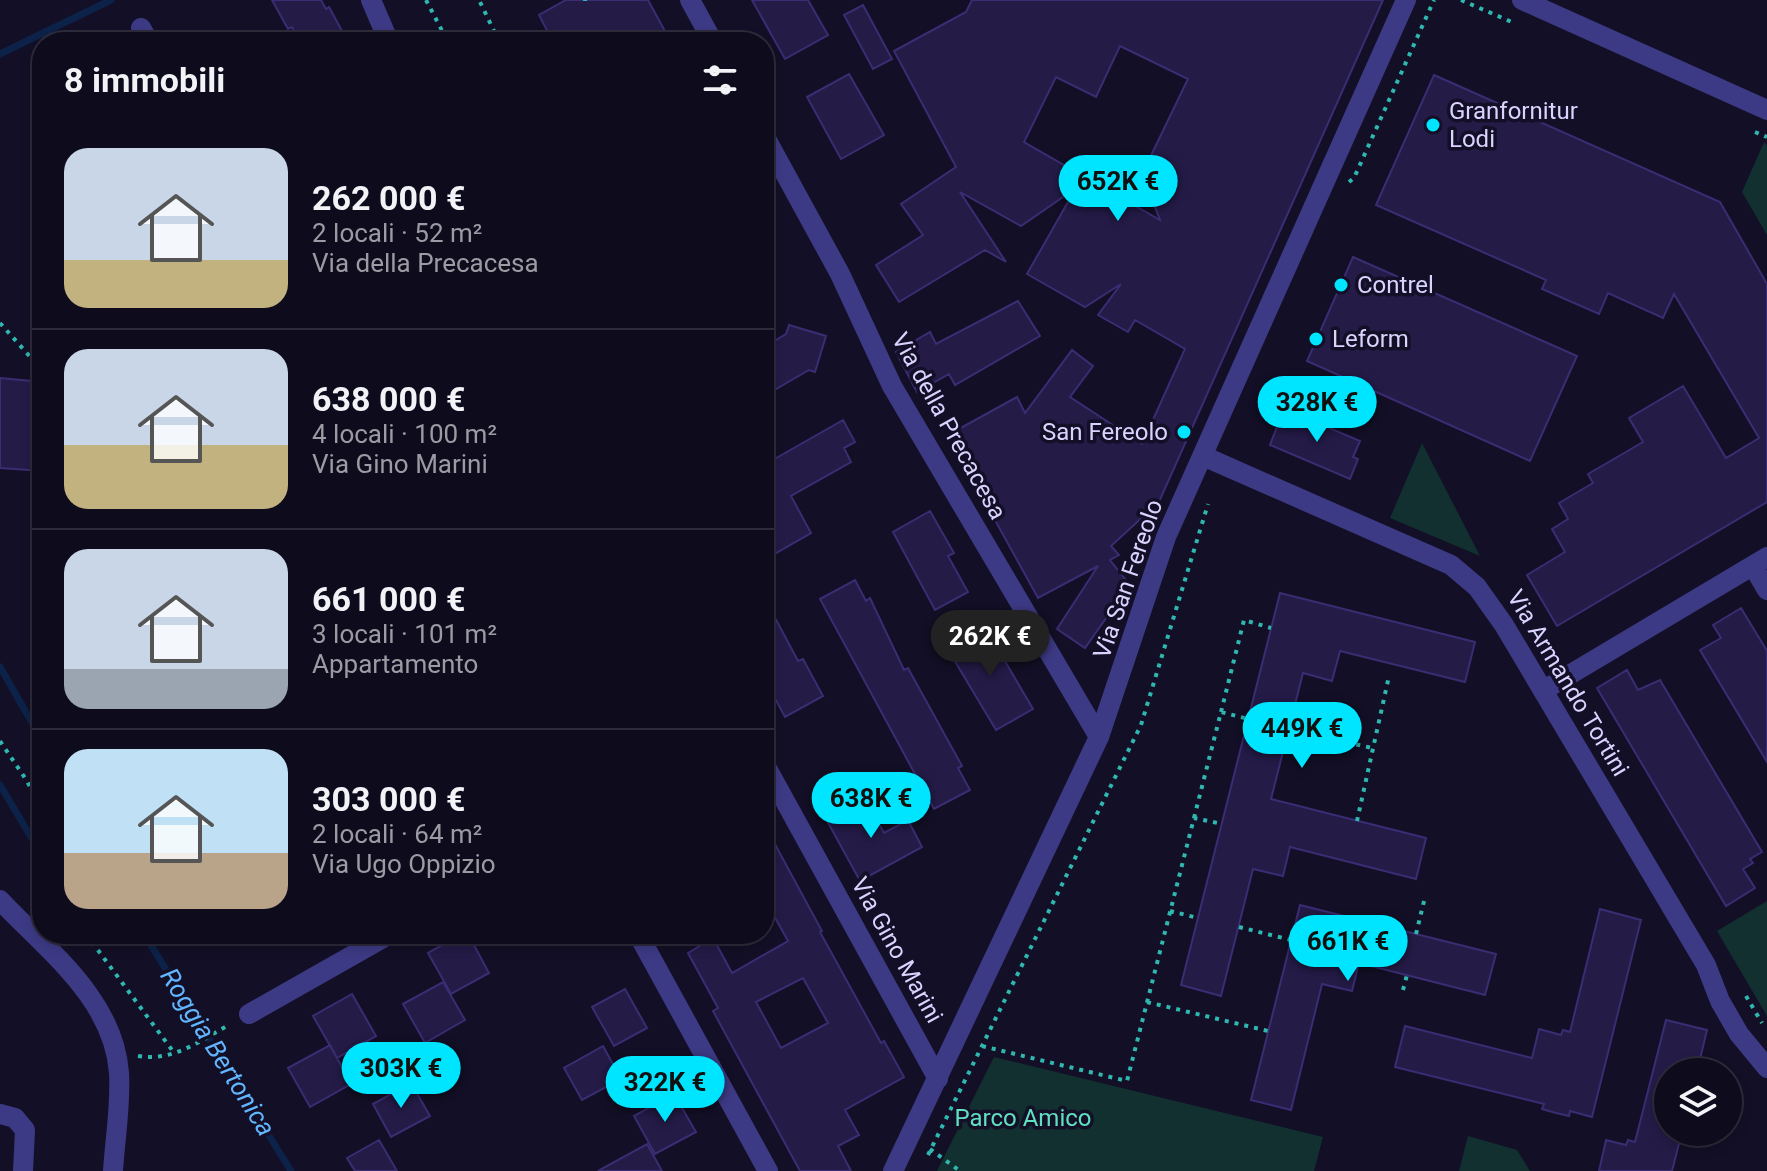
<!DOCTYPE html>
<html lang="it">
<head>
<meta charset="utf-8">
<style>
	:root { --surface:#0e0b1c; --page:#171425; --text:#f1f3f6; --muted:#9b9ba3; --line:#2e2b3b; --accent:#00e5ff }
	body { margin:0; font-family:Roboto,sans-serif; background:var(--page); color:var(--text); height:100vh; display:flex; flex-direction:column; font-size:30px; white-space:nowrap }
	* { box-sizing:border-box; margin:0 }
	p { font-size:26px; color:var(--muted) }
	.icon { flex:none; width:44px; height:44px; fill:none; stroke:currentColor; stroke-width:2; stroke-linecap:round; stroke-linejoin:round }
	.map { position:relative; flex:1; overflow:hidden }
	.sheet { position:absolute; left:32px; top:32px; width:742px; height:912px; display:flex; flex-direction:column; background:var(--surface); border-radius:32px; box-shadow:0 4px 12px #0003,0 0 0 2px var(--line) }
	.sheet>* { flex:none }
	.tools { position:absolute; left:1654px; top:1058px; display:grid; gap:16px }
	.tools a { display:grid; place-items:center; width:88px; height:88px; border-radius:50%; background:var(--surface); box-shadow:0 4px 12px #0003,0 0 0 2px var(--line); font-size:40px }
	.price { position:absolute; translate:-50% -68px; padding:0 18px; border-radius:28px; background:var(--accent); color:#111; font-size:26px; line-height:52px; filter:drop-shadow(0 2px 4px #0008) }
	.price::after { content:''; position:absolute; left:50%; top:48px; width:24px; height:18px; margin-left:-12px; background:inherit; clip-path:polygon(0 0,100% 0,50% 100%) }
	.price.current { background:#222; color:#fff }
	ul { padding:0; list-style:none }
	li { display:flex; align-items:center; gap:24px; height:200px; padding:0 32px }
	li+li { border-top:2px solid var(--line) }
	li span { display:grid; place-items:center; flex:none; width:224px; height:160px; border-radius:24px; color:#555 }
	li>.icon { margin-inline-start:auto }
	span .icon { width:96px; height:96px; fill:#fffc; stroke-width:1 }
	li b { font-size:34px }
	h2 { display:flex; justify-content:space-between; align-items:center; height:96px; padding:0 32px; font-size:34px }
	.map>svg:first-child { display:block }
	.green { fill:#12302f }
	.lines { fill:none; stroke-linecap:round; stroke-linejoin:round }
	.stream { stroke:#0c2248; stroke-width:7 }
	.building { fill:#241b47; stroke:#3b2d73; stroke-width:2; fill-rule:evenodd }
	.path { stroke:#2fb8b0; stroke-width:4; stroke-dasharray:4 6; stroke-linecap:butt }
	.minor { stroke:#3d3a85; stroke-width:20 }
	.poi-dot { fill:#00e5ff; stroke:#130f26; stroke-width:3 }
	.labels { text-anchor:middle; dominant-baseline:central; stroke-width:7; stroke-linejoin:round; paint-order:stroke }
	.poi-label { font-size:24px; fill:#d9d4ff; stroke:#130f26; text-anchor:start }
	.street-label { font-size:24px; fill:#d9d4ff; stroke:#130f26 }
	.park-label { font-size:24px; fill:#5fe0c0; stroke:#130f26 }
	.water-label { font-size:26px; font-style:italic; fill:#62b6ff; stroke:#130f26 }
</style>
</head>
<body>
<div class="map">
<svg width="1767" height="1171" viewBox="0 0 1767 1171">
	<rect width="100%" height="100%" fill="#130f26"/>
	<path class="green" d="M1764,142L1767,145V235L1742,192Z
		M1422,443L1480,556L1390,518Z
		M1767,901V1016L1717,931Z
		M994,1057L1323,1137L1314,1171H937Z
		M1468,1136L1517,1150L1530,1171H1459Z"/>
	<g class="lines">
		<path class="stream" d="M0,54L111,0
			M0,667L42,740
			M0,785L37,847L41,855L38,862
			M144,934L291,1171"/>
	</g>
	<path class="building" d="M272,0H321L326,9L329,7L348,42H300L292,27L288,29Z
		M566,0H648L666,33L649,42H553L539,15Z
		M752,0H808L828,35L785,59Z
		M972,0H1383L1159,502L1111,546L1119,555L1110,560L1129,584L1118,618L1109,614L1085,648L1057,629L1098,566L1038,598L948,435L1017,397L1025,413L1072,350L1093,366L1070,397L1142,444L1185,349L1135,320L1128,332L1098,315L1121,284L1085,307L1027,274L1076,188L1021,226L960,192L1006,262L985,250L899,302L876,265L923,235L901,204L956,167L894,51L966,12ZM1120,46L1188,79L1142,174L1160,220L1024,142L1056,77L1096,97Z
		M863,5L892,59L873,69L844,15Z
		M849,74L884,135L841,159L807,97Z
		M1434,75L1720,202L1767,284V502L1557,626L1527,575L1565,552L1552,529L1568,519L1559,503L1593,483L1588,474L1643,442L1629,418L1683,386L1726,458L1759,438L1674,294L1663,318L1608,293L1599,314L1542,289L1546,280L1376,205Z
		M1353,257L1577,356L1530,461L1307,361Z
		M1018,301L1040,336L955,385L949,374L917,392L896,352L930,332L936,344Z
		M789,325L826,336L815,372L809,370L764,396V347L786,334Z
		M0,378L42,382L37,433H42V471L0,468Z
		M1289,411L1360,441L1353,457L1358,459L1350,479L1270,445L1278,424L1283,426Z
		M843,420L855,442L844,448L851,462L791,496L811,533L764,560V465Z
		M930,511L954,553L948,556L968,592L935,610L893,532Z
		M855,580L866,601L870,598L904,670L908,668L962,766L958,768L970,790L934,809L820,599Z
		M1280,593L1475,642L1465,682L1340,651L1332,681L1303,673L1271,799L1426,838L1416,879L1290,847L1283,876L1253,869L1221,996L1181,985Z
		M764,597L798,661L803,659L823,696L785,717L764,678Z
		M1741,608L1767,651V762L1700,650L1721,638L1713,625Z
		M985,627L1033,709L996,730L947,648Z
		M1627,670L1638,690L1660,680L1762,852L1750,859L1753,863L1743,869L1755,888L1726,906L1597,688Z
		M865,798L884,833L908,820L922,847L860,881L826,819Z
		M764,824L822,931L820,932L881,1043L884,1041L904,1077L845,1110L859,1135L838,1146L851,1171H800L713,1011L718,1008L688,953L713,938L732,973L788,941L764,898ZM803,978L828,1023L781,1048L756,1002Z
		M1300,905L1496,954L1485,995L1359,963L1352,991L1322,984L1291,1110L1251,1100Z
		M1600,909L1641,920L1592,1117L1570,1111L1569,1116L1556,1113L1542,1109L1544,1104L1395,1067L1405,1026L1532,1058L1539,1029L1561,1035L1563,1030L1570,1032Z
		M462,934H468L489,973L451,994L428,953Z
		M443,982L465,1020L425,1043L403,1004Z
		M625,989L647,1028L614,1046L592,1007Z
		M352,994L376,1036L337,1058L313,1016Z
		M1666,1020L1707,1030L1697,1072H1668V1132H1682L1672,1171H1599L1606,1140L1626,1145L1628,1140L1635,1142Z
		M330,1045L351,1084L310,1107L288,1068Z
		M603,1046L621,1079L582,1100L564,1068Z
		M411,1083L430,1116L391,1137L373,1104Z
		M674,1094L696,1132L655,1154L634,1116Z
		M379,1140L397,1171H355L347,1158Z
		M647,1144L662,1171H598Z"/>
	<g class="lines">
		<path class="path" d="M426,0L448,42
			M585,0V1
			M1461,0L1514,23
			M494,31L500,42
			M475,42L494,31L480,2L484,0
			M1755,132L1767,137
			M1349,182L1354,178L1434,0
			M0,323L33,360H42
			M40,407H42
			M1221,712L1244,620L1271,628
			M1288,729L1372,748
			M0,741L27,781L42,811
			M1194,818L1221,712L1248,719
			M1357,821L1389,676
			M1170,911L1198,918
			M1239,927L1291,940
			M86,934L175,1054
			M1416,934L1425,897
			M1403,990L1407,975
			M1746,996L1762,1023
			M1147,1002L1268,1031
			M982,1046L1127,1081L1194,818L1222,824
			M138,1056C173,1062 199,1041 229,1025
			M930,1149L960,1171
			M928,1155L1141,725L1208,504"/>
		<path class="minor" d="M371,0L389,42
			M690,0L713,42
			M1522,0L1767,110
			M141,28L149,42
			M764,135L840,274L892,386L1099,737
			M1203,456L1451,565L1477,587L1504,625L1706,965L1720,1001L1739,1034L1767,1068
			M1753,566L1767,590
			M1544,690L1767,557
			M764,763L938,1079
			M0,900C47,950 114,999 119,1073C121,1105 115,1139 113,1171
			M638,934L768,1171
			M249,1014L390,934
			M0,1114L15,1118L25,1130L23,1171
			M893,1171L1099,737L1166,537L1406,0"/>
	</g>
	<g class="poi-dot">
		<circle cx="1433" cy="125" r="8"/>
		<circle cx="1341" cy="285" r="8"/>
		<circle cx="1316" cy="339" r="8"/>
		<circle cx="1184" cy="432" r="8"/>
	</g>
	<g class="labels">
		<g class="poi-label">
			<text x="1449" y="111">Granfornitur<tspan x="1449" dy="28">Lodi</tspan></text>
			<text x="1357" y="285">Contrel</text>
			<text x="1332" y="339">Leform</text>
			<text x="1168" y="432" text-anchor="end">San Fereolo</text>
		</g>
		<g class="street-label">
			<text transform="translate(949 426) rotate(61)">Via della Precacesa</text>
			<text transform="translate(1128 579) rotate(-71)">Via San Fereolo</text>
			<text transform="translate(1568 683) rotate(59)">Via Armando Tortini</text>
			<text transform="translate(897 950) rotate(61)">Via Gino Marini</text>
		</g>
		<g class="park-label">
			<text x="1023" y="1118">Parco Amico</text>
		</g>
		<g class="water-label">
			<text transform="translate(218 1052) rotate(58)">Roggia Bertonica</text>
		</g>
	</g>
</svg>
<div class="tools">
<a><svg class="icon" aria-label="layers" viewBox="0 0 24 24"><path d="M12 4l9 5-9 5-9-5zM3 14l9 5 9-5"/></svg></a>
</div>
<b class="price" style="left:1118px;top:223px">652K €</b>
<b class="price" style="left:1317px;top:444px">328K €</b>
<b class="price current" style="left:990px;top:678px">262K €</b>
<b class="price" style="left:1302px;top:770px">449K €</b>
<b class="price" style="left:871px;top:840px">638K €</b>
<b class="price" style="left:1348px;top:983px">661K €</b>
<b class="price" style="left:401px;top:1110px">303K €</b>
<b class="price" style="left:665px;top:1124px">322K €</b>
<section class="sheet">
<h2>8 immobili<svg class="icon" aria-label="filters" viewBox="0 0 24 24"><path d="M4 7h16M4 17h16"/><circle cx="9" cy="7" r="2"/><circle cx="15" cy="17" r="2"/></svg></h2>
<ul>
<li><span style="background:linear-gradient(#c9d6e8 70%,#c2b280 0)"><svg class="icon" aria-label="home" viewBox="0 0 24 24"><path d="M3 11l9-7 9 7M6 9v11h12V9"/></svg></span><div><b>262 000 €</b><p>2 locali · 52 m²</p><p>Via della Precacesa</p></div></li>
<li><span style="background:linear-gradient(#c9d6e8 60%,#c2b280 0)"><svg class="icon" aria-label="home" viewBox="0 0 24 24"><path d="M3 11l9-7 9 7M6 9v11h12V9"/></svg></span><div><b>638 000 €</b><p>4 locali · 100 m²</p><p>Via Gino Marini</p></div></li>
<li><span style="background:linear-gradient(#c9d6e8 75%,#9aa5b1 0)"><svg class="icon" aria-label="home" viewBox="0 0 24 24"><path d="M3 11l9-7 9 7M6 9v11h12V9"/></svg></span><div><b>661 000 €</b><p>3 locali · 101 m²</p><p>Appartamento</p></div></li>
<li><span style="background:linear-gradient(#bfe0f5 65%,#b9a48a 0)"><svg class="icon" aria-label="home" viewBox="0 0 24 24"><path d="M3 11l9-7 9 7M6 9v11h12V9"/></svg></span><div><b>303 000 €</b><p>2 locali · 64 m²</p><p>Via Ugo Oppizio</p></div></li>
</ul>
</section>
</div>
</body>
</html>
